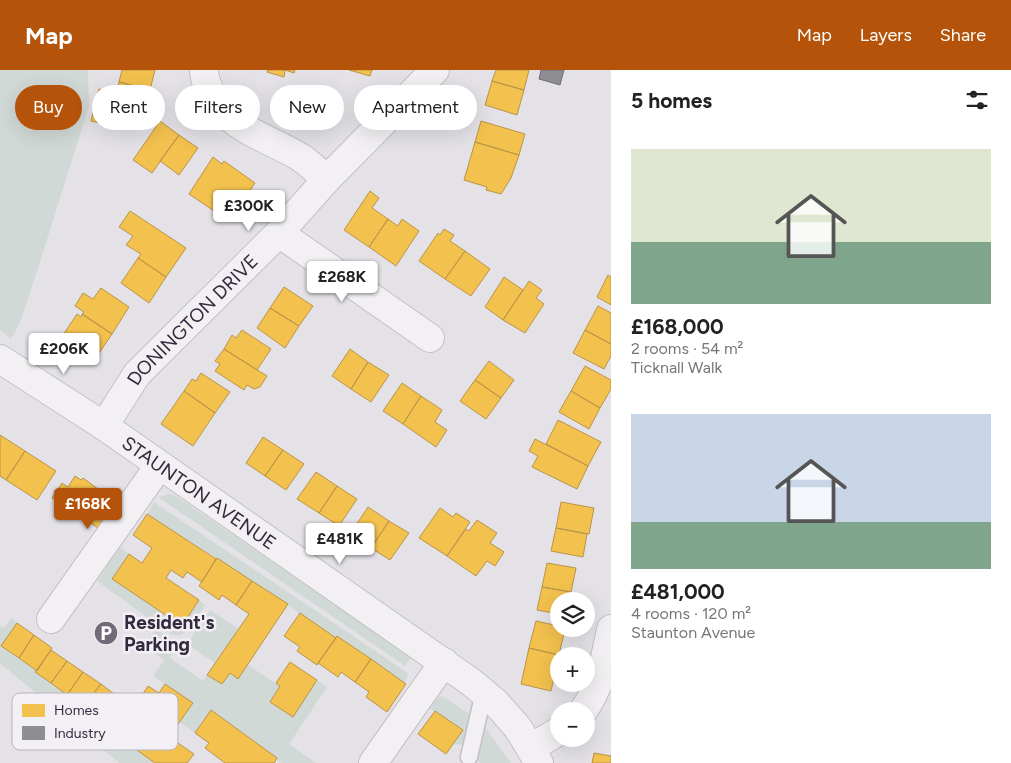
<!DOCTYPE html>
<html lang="en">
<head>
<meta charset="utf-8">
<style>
	:root { --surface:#fff; --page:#f6f6f6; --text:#222; --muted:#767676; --accent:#b45309 }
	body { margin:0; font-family:Figtree,sans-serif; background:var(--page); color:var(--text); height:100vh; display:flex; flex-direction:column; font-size:19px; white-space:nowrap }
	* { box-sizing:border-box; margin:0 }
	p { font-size:16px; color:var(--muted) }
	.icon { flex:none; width:28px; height:28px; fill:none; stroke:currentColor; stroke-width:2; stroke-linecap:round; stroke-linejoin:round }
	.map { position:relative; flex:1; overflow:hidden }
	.panel { display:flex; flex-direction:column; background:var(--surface); width:400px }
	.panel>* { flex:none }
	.hud { position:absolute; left:15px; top:15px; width:475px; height:45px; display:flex; gap:10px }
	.tools { position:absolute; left:550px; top:522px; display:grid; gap:10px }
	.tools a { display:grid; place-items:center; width:45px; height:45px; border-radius:50%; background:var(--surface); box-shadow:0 5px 20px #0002; font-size:25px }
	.price { position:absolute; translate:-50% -42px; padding:0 11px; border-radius:5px; background:#fff; color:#222; font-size:16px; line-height:32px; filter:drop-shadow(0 1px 2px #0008) }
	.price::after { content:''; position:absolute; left:50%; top:30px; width:15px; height:11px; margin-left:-8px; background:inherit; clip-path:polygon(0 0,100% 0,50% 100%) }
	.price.current { background:var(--accent); color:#fff }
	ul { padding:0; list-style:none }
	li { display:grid; align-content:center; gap:10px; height:265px; padding:0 20px }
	li span { display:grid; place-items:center; height:155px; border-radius:0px; color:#555 }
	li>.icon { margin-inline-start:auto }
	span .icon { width:90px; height:90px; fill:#fffc; stroke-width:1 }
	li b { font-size:21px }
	h2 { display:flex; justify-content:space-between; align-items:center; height:60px; padding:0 20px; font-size:21px }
	.tag { padding:0 18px; border-radius:22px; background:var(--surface); box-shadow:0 5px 20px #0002; font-size:18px; line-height:45px }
	.tag.current { background:var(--accent); color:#fff }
	header { display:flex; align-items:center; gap:30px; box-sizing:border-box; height:70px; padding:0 25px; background:var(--accent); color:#fff }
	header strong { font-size:24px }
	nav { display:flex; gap:28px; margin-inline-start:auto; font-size:18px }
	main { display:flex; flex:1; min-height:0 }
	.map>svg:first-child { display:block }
	.green { fill:#d1d9d7 }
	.homes { fill:#f2c14e; stroke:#b99449 }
	.industry { fill:#8d8d92; stroke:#726f78 }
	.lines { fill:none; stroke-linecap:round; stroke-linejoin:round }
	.service-casing { stroke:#c2c0c4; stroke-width:19 }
	.minor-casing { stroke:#c2c0c4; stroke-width:30 }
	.service { stroke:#f2f0f3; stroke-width:16 }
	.minor { stroke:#f2f0f3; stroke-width:28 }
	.labels { text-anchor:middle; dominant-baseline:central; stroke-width:5; stroke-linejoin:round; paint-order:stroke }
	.street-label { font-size:19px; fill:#332a3d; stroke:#f2eff5 }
	.poi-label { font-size:19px; font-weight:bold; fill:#332a3d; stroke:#f2eff5; text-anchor:start }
	.key { fill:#f2eff5; stroke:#b9b4be; stroke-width:1 }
	.key-label { font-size:14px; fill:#332a3d }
</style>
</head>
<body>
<header>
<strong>Map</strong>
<nav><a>Map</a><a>Layers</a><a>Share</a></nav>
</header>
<main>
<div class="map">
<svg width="611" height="693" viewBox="0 0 611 693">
	<rect width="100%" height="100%" fill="#e4e2e6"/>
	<path class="green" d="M0,0H88L89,36L39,195L20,253L11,269L0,260Z
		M170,424L176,426L411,587L405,596L158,427Z
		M154,432L408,603L405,613L338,566L336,568L252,511L147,444Z
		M120,477L129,484L112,510L182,556L199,530L205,535C198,546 188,571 171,564L97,511Z
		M210,540L239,559L215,593L187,574Z
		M11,548L17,553L1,577L37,601L36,603L102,649L106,659L155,693H119L0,593V556L4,558Z
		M156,559L179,574L170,588L203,611L207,605L222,614L230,603L238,609L248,595L280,616L270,632L293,646L317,610L327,617L289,674L316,693H281L276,689L277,688L211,641L195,663L180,652L193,633L153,606L164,590L144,576Z
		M441,626L444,627L471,645L464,675L453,674L462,660L429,638L434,631Z
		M485,657L511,693H480L477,688Z"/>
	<path class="homes" d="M122,0H155L150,20L119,12Z
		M268,0H295L294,3L285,0L284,7L267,2Z
		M349,0H372L370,6Z
		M496,0H529L524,20L492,11Z
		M492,11L524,20L517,45L485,35Z
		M119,12L150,20L145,42L125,37L123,46L117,45L115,51L110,49L109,55L91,51L99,19L116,23Z
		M160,51L179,65L152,103L133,90Z
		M481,51L525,64L519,85L475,72Z
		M179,65L198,78L179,105L160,91Z
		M475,72L519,85L511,108L501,124L486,120L487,117L464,110Z
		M213,87L222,94L224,91L255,113L229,151L189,124Z
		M370,121L379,128L372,138L388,149L369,177L344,160Z
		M130,141L186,178L166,207L138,188L141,184L126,175L133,166L119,157Z
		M388,149L398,156L402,149L419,161L396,196L369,177Z
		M444,159L454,165L450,171L465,181L445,209L419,191L438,163L440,165Z
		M465,181L490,199L471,226L445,209Z
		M138,188L166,207L149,233L121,213Z
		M608,205L611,207V235L597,227Z
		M504,207L523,220L503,250L485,237Z
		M529,211L542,220L536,228L544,234L525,263L503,250Z
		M284,217L313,236L299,256L270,238Z
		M101,218L129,237L112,264L82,244L84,242L75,236L83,223L93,229Z
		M598,236L611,243V274L585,260Z
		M270,238L299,256L285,278L257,258Z
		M77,244L81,247L82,244L112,264L93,292L64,272L67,268L63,265Z
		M242,260L271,279L257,300L224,279L232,265L236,268Z
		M585,260L611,274V286L604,299L573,283Z
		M224,279L267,306L260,317L254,319L247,315L244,320L215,301L220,294L215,291Z
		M350,279L368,292L351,319L332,306Z
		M489,291L514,310L501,328L475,310Z
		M368,292L389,305L371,332L351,319Z
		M585,296L611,310V319L600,338L571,321Z
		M201,303L230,322L215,343L184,321L192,309L196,311Z
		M475,310L501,328L486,349L460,331Z
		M402,313L421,326L403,354L383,341Z
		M184,321L215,343L193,376L161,354Z
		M571,321L600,338L589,359L559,342Z
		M421,326L442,340L435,352L447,360L436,377L403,354Z
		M558,350L601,372L588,396L546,374Z
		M0,365L25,381L6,410L0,406Z
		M263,367L283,380L265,406L246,393Z
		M535,369L588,396L577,419L532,397L538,386L529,381Z
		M283,380L304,394L286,420L265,406Z
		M25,381L56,401L37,430L6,410Z
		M316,402L337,416L319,443L297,429Z
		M75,406L81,410L83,408L98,419L80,446L52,428L62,413L68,417Z
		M337,416L357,429L339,456L319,443Z
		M98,419L114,429L113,431L118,434L101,460L80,446Z
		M561,432L594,438L589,464L556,458Z
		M368,437L389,451L371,478L350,464Z
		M440,438L453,447L456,443L470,452L447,486L419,468Z
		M147,444L216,489L202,512L187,502L183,508L171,500L166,508L199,530L182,556L112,509L129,484L142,493L152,478L133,465Z
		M477,450L497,463L490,473L504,482L495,496L487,491L476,506L447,486L466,459L469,461Z
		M389,451L409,463L390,490L371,478Z
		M556,458L587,464L583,487L551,481Z
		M217,488L252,511L236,535L222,525L219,530L199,516Z
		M547,493L576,498L571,522L542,517Z
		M252,511L288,534L238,609L230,603L222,614L207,605L249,544L236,535Z
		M542,517L571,522L569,531H559V544L537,540Z
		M300,543L336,568L317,595L297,581L300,577L284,566Z
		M536,551L559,556V559H565L559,585L529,578Z
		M17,553L34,565L19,588L1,576Z
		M34,565L52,578L37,601L19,588Z
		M337,566L371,589L355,612L341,602L338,607L318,593Z
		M529,578L559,585L551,621L521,614Z
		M51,580L67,591L51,613L35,602Z
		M371,589L406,614L387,642L366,627L369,622L355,612Z
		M67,591L83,602L67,625L51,613Z
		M290,592L317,610L293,647L270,632L280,616L276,613Z
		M83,602L101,614L84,636L67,625Z
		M101,614L118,627L102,649L84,636Z
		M165,614L193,633L169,667L194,684L187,693H155L106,658L124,633L142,646L149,637L139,630L148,616L159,623Z
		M211,640L277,688L274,693H225L205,678L209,673L195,663Z
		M435,641L463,660L446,684L418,664Z
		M594,683L611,686V693H592Z"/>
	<path class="industry" d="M541,0H564L560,15L539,9Z"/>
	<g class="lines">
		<g class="service-casing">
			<path id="service" d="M469,687L484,622"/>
		</g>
		<g class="minor-casing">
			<g id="minor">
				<path d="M204,0C204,9 207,14 210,22C227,58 268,68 300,87C309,93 318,102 327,109"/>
				<path d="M279,163L430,268"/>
				<path id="s1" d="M0,289L104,356L471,612L496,633L518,658L539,693"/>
				<path id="s2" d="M104,356L137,304L279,163L327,109L435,0"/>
				<path d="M51,549L159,396"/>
				<path d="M583,641C601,617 605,588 611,559"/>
				<path d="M531,678L559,661"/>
				<path d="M373,693L444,592"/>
			</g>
		</g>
		<use href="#service" class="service"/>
		<use href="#minor" class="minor"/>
	</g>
	<defs>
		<g id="parking-disc" transform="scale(1.25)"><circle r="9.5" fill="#716a78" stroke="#f2eff5"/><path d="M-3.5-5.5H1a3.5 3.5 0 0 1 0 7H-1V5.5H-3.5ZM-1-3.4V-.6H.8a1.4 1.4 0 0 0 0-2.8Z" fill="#fff"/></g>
	</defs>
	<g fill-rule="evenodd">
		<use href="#parking-disc" x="106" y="563"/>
	</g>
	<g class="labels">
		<g class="street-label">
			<text stroke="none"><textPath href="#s2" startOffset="139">DONINGTON DRIVE</textPath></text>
			<text stroke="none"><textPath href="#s1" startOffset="240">STAUNTON AVENUE</textPath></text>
		</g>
		<g class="poi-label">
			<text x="124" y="552">Resident's<tspan x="124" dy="22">Parking</tspan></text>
		</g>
	</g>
	<rect x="12" y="623" width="166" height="57" rx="8" class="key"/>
	<rect x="22" y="634" width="23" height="13" fill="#f2c14e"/>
	<rect x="22" y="656" width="23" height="14" fill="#8d8d92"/>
	<g class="key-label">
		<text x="54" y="645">Homes</text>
		<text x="54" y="668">Industry</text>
	</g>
</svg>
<div class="tools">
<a><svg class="icon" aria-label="layers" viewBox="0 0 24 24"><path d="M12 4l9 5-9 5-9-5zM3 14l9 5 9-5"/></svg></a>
<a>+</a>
<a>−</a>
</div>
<b class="price" style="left:249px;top:162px">£300K</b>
<b class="price" style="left:342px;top:233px">£268K</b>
<b class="price" style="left:64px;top:305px">£206K</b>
<b class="price current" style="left:88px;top:460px">£168K</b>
<b class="price" style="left:340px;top:495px">£481K</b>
<div class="hud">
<a class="tag current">Buy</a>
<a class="tag">Rent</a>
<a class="tag">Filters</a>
<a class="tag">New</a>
<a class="tag">Apartment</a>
</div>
</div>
<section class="panel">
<h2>5 homes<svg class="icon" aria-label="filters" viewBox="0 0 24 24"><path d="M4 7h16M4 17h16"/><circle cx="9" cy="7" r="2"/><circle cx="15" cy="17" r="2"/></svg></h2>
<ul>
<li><span style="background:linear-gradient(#dfe7d0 60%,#7fa58c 0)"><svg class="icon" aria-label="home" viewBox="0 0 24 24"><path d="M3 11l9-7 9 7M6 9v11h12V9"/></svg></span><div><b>£168,000</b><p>2 rooms · 54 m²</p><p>Ticknall Walk</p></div></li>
<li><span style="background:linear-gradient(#c9d6e8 70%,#7fa58c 0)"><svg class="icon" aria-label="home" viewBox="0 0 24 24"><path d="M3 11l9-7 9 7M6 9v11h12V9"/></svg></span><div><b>£481,000</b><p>4 rooms · 120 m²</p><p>Staunton Avenue</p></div></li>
</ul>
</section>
</main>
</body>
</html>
